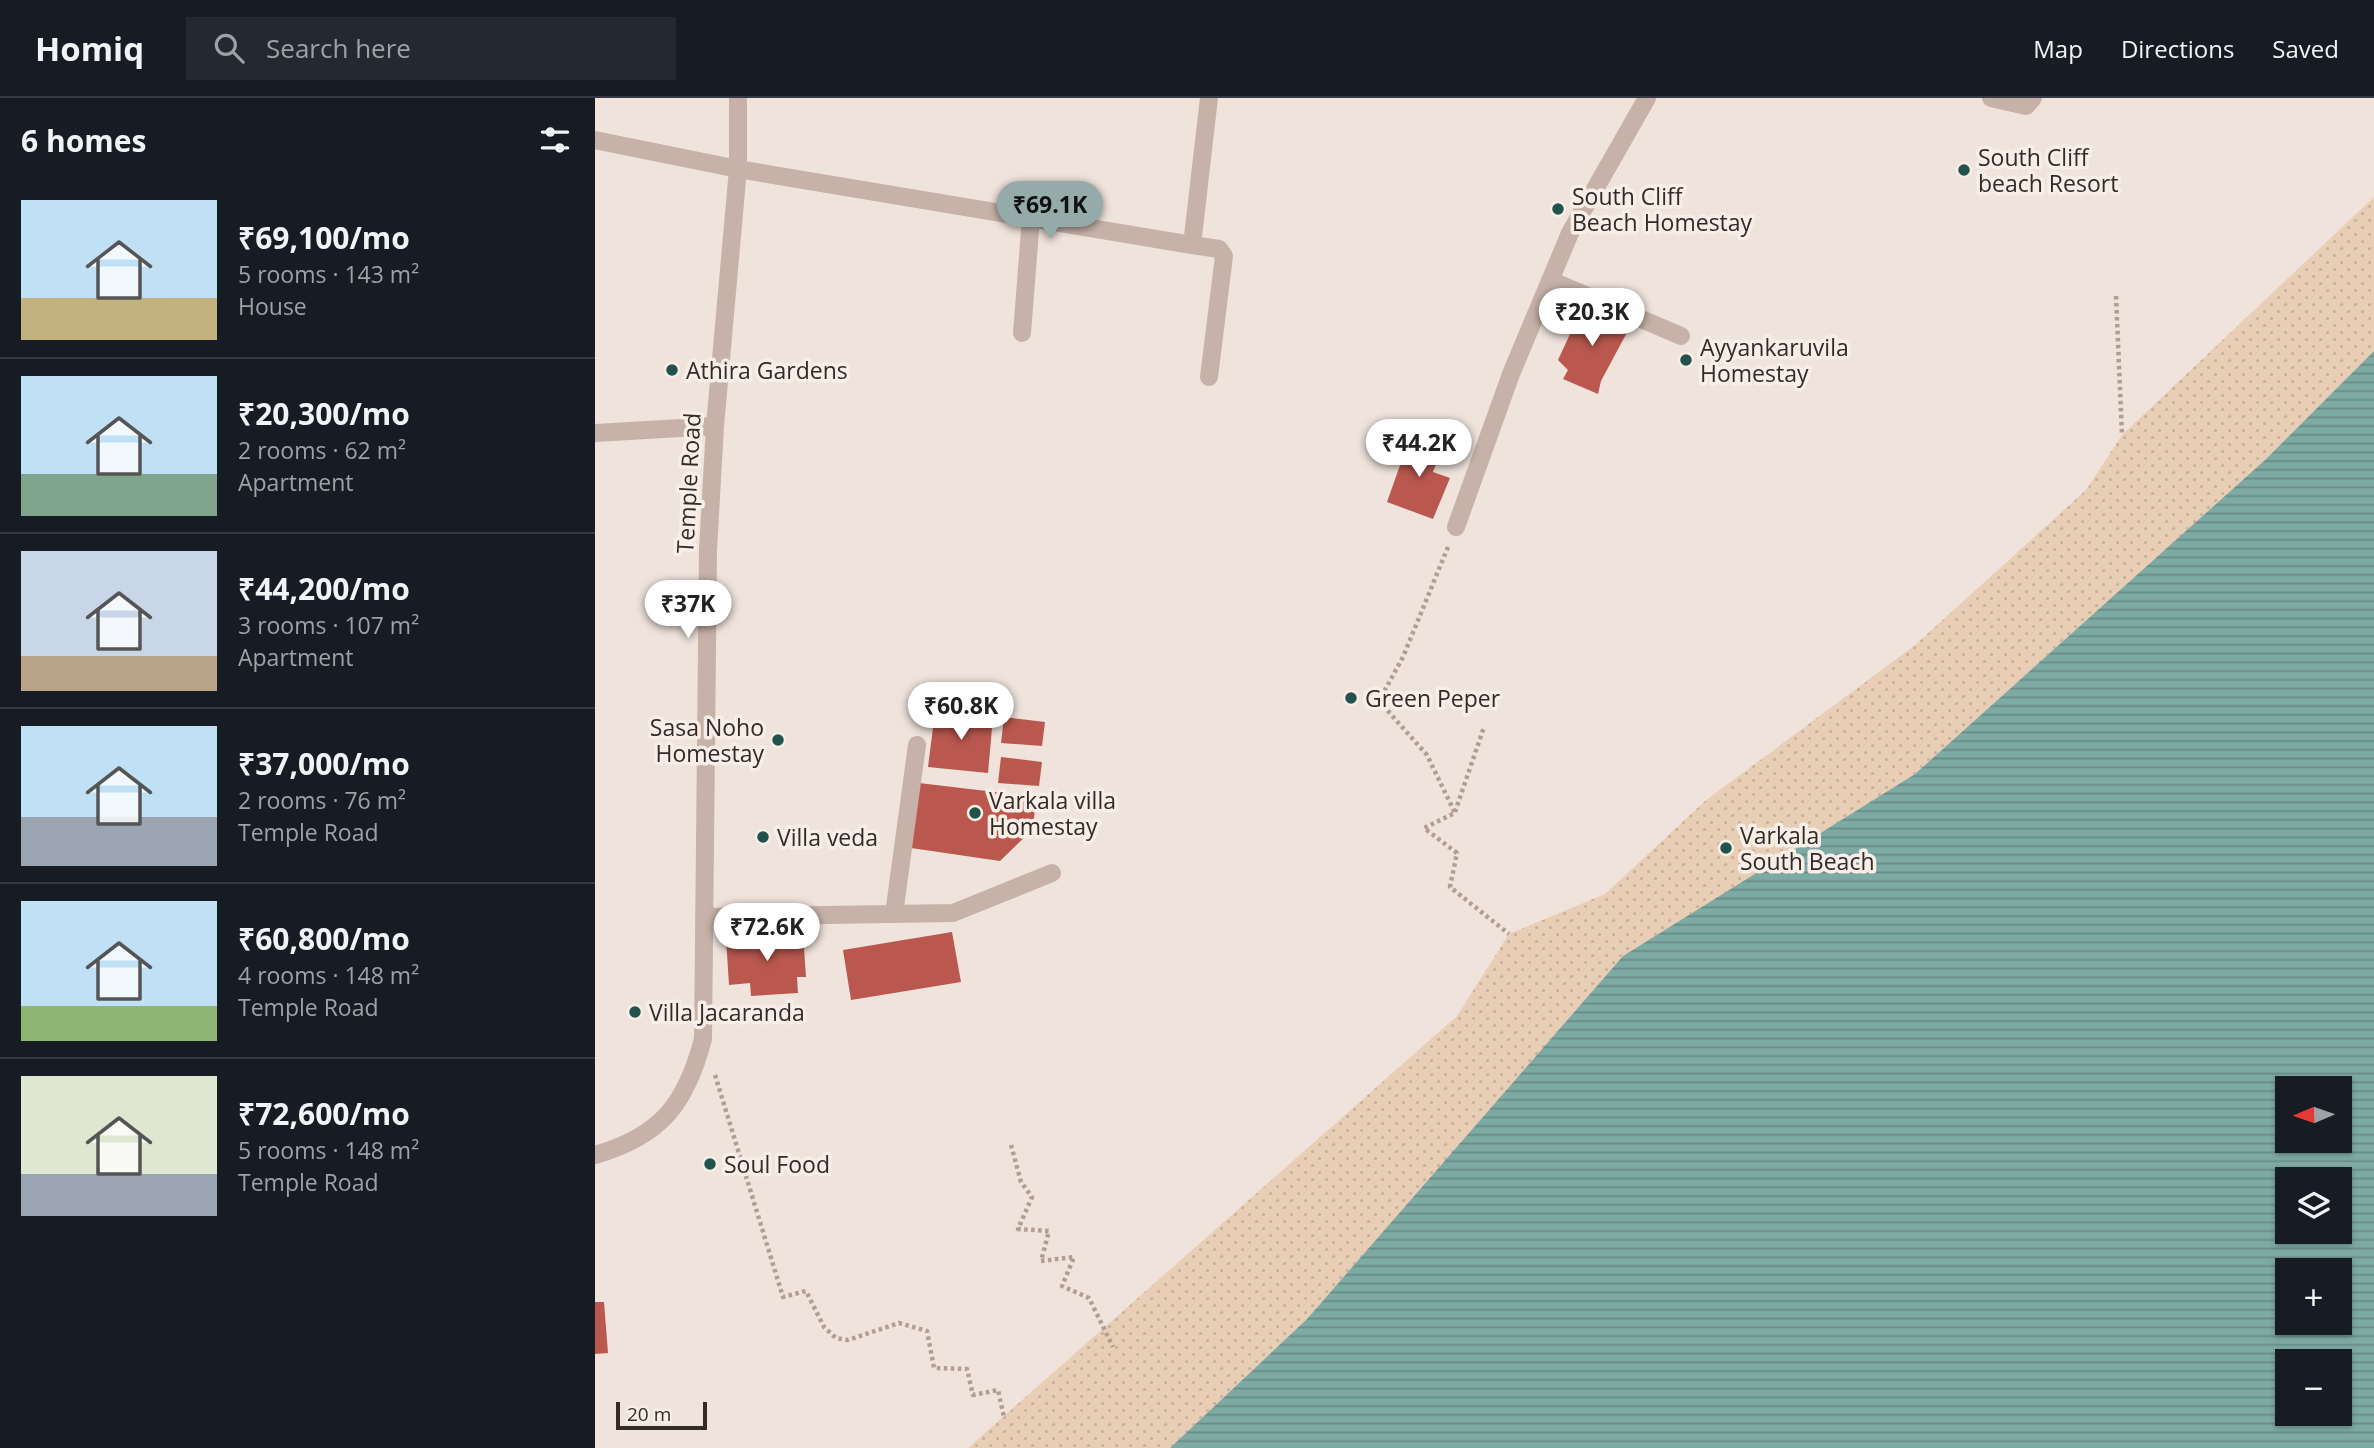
<!DOCTYPE html>
<html lang="en">
<head>
<meta charset="utf-8">
<style>
	:root { --surface:#171b24; --page:#242831; --text:#f1f3f6; --muted:#9ea1a6; --line:#363941; --accent:#94abaa }
	body { margin:0; font-family:"Open Sans",sans-serif; background:var(--page); color:var(--text); height:100vh; display:flex; flex-direction:column; font-size:26px; white-space:nowrap }
	* { box-sizing:border-box; margin:0 }
	p { font-size:23px; color:var(--muted) }
	.icon { flex:none; width:38px; height:38px; fill:none; stroke:currentColor; stroke-width:2; stroke-linecap:round; stroke-linejoin:round }
	.map { position:relative; flex:1; overflow:hidden }
	.drawer { display:flex; flex-direction:column; background:var(--surface); width:595px }
	.drawer>* { flex:none }
	.needle { width:46px; rotate:268deg }
	.controls { position:absolute; left:1680px; top:978px; display:grid; gap:14px }
	.controls a { display:grid; place-items:center; width:77px; height:77px; border-radius:0px; background:var(--surface); box-shadow:0 2px 5px #0004; font-size:35px }
	.scale { position:absolute; left:21px; bottom:18px; width:91px; box-sizing:border-box; padding-left:7px; border:4px solid #342a28; border-top:0; font-size:19px; line-height:24px; white-space:nowrap; color:#342a28; -webkit-text-stroke:5px #f7eee8; paint-order:stroke }
	.price { position:absolute; translate:-50% -60px; padding:0 16px; border-radius:24px; background:#fff; color:#222; font-size:23px; line-height:46px; filter:drop-shadow(0 2px 4px #0008) }
	.price::after { content:''; position:absolute; left:50%; top:42px; width:21px; height:16px; margin-left:-10px; background:inherit; clip-path:polygon(0 0,100% 0,50% 100%) }
	.price.selected { background:var(--accent); color:#111 }
	ul { padding:0; list-style:none }
	li { display:flex; align-items:center; gap:21px; height:175px; padding:0 21px }
	li+li { border-top:2px solid var(--line) }
	li span { display:grid; place-items:center; flex:none; width:196px; height:140px; border-radius:0px; color:#555 }
	li>.icon { margin-inline-start:auto }
	span .icon { width:84px; height:84px; fill:#fffc; stroke-width:1 }
	li b { font-size:30px }
	h2 { display:flex; justify-content:space-between; align-items:center; height:84px; padding:0 21px; font-size:30px }
	header { display:flex; align-items:center; gap:42px; box-sizing:border-box; height:98px; padding:0 35px; background:var(--surface); border-bottom:2px solid var(--line) }
	header strong { font-size:33px }
	nav { display:flex; gap:38px; margin-inline-start:auto; font-size:24px }
	.search { width:490px; height:63px; background:var(--page); display:flex; align-items:center; gap:18px; box-sizing:border-box; padding:0 24px; border-radius:0px; color:var(--muted); font-size:26px }
	main { display:flex; flex:1; min-height:0 }
	.map>svg:first-child { display:block }
	.sand { fill:url(#sand-dots) }
	.water { fill:url(#water-rules); fill-rule:evenodd }
	.building { fill:#ba584f }
	.lines { fill:none; stroke-linecap:round; stroke-linejoin:round }
	.path { stroke:#b29c93; stroke-width:4.5; stroke-dasharray:3.5 3.5; stroke-linecap:butt }
	.minor { stroke:#c6b2a9; stroke-width:18 }
	.poi-dot { fill:#22524d; stroke:#f7eee8; stroke-width:2.5 }
	.labels { text-anchor:middle; dominant-baseline:central; stroke-width:7; stroke-linejoin:round; paint-order:stroke }
	.poi-label { font-size:23px; fill:#342a28; stroke:#f7eee8; text-anchor:start }
	.street-label { font-size:23px; fill:#342a28; stroke:#f7eee8 }
</style>
</head>
<body>
<header>
<strong>Homiq</strong>
<div class="search"><svg class="icon" aria-label="search" viewBox="0 0 24 24"><circle cx="10" cy="10" r="6"/><path d="M15 15l6 6"/></svg>Search here</div>
<nav><a>Map</a><a>Directions</a><a>Saved</a></nav>
</header>
<main>
<section class="drawer">
<h2>6 homes<svg class="icon" aria-label="filters" viewBox="0 0 24 24"><path d="M4 7h16M4 17h16"/><circle cx="9" cy="7" r="2"/><circle cx="15" cy="17" r="2"/></svg></h2>
<ul>
<li><span style="background:linear-gradient(#bfe0f5 70%,#c2b280 0)"><svg class="icon" aria-label="home" viewBox="0 0 24 24"><path d="M3 11l9-7 9 7M6 9v11h12V9"/></svg></span><div><b>₹69,100/mo</b><p>5 rooms · 143 m²</p><p>House</p></div></li>
<li><span style="background:linear-gradient(#bfe0f5 70%,#7fa58c 0)"><svg class="icon" aria-label="home" viewBox="0 0 24 24"><path d="M3 11l9-7 9 7M6 9v11h12V9"/></svg></span><div><b>₹20,300/mo</b><p>2 rooms · 62 m²</p><p>Apartment</p></div></li>
<li><span style="background:linear-gradient(#c9d6e8 75%,#b9a48a 0)"><svg class="icon" aria-label="home" viewBox="0 0 24 24"><path d="M3 11l9-7 9 7M6 9v11h12V9"/></svg></span><div><b>₹44,200/mo</b><p>3 rooms · 107 m²</p><p>Apartment</p></div></li>
<li><span style="background:linear-gradient(#bfe0f5 65%,#9aa5b1 0)"><svg class="icon" aria-label="home" viewBox="0 0 24 24"><path d="M3 11l9-7 9 7M6 9v11h12V9"/></svg></span><div><b>₹37,000/mo</b><p>2 rooms · 76 m²</p><p>Temple Road</p></div></li>
<li><span style="background:linear-gradient(#bfe0f5 75%,#8fb573 0)"><svg class="icon" aria-label="home" viewBox="0 0 24 24"><path d="M3 11l9-7 9 7M6 9v11h12V9"/></svg></span><div><b>₹60,800/mo</b><p>4 rooms · 148 m²</p><p>Temple Road</p></div></li>
<li><span style="background:linear-gradient(#dfe7d0 70%,#9aa5b1 0)"><svg class="icon" aria-label="home" viewBox="0 0 24 24"><path d="M3 11l9-7 9 7M6 9v11h12V9"/></svg></span><div><b>₹72,600/mo</b><p>5 rooms · 148 m²</p><p>Temple Road</p></div></li>
</ul>
</section>
<div class="map">
<svg width="1779" height="1350" viewBox="0 0 1779 1350">
	<defs>
		<pattern id="sand-dots" width="8" height="8" patternUnits="userSpaceOnUse" patternTransform="scale(1.75)"><rect width="8" height="8" fill="#e8ceb5"/><path d="M2 2h.1M6 6h.1" fill="none" stroke="#c8b19c" stroke-width="1.8" stroke-linecap="round"/></pattern>
		<pattern id="water-rules" width="6" height="5" patternUnits="userSpaceOnUse" patternTransform="scale(1.75)"><rect width="6" height="5" fill="#7eaaa4"/><path d="M0 2.5h6" fill="none" stroke="#688b86"/></pattern>
	</defs>
	<rect width="100%" height="100%" fill="#efe3dc"/>
	<path class="sand" d="M1779,99V253L1670,362L1320,676L1028,858L712,1221L575,1350H373L862,918L914,836L1010,796L1110,703L1319,548L1491,392L1527,337Z"/>
	<path class="water" d="M1779,253V1350H575L712,1221L1028,858L1320,676L1670,362ZM1692,990H1745V1043H1692ZM1692,1082H1745V1134H1692ZM1692,1172H1745V1225H1692ZM1692,1264H1745V1316H1692Z"/>
	<path class="building" d="M988,208L1037,225L1006,283L1003,296L968,281L973,272L963,262Z
		M815,339L848,348L838,374L855,380L838,421L792,404Z
		M340,614L398,619L393,675L333,669Z
		M409,619L450,624L447,648L406,645Z
		M406,659L447,664L444,688L403,685Z
		M324,685L441,699L438,731L405,763L316,750Z
		M357,834L366,884L256,902L248,852Z
		M208,835L211,879H202L203,895L156,898L155,885L134,887L131,840Z
		M0,1204H9L13,1255L0,1256Z"/>
	<g class="lines">
		<path class="path" d="M1521,198L1527,337
			M853,449L808,559L784,603L832,657L860,715L829,730L862,755L855,789L914,836
			M860,714L889,629
			M120,977L188,1199L211,1193L229,1229L241,1240L253,1242L304,1225L332,1233L339,1270L372,1271L378,1297L403,1292L409,1319
			M416,1047L426,1084L437,1099L423,1131L454,1133L446,1163L479,1159L467,1188L494,1200L518,1249"/>
		<path class="minor" d="M1396,0L1431,8L1438,0
			M0,42L143,71L597,147L614,0
			M597,147L624,151L629,158L614,279
			M955,182L1086,238
			M427,235L436,120
			M0,335L120,328
			M861,429L916,276L975,135L1052,0
			M299,816L322,647
			M110,819L358,815L457,775
			M0,1057C66,1038 91,1006 108,941L113,452L120,328L143,71V0"/>
	</g>
	<g class="poi-dot">
		<circle cx="1369" cy="72" r="7"/>
		<circle cx="963" cy="111" r="7"/>
		<circle cx="1091" cy="262" r="7"/>
		<circle cx="77" cy="272" r="7"/>
		<circle cx="756" cy="600" r="7"/>
		<circle cx="183" cy="642" r="7"/>
		<circle cx="380" cy="715" r="7"/>
		<circle cx="168" cy="739" r="7"/>
		<circle cx="1131" cy="750" r="7"/>
		<circle cx="40" cy="914" r="7"/>
		<circle cx="115" cy="1066" r="7"/>
	</g>
	<g class="labels">
		<g class="poi-label">
			<text x="1383" y="59">South Cliff<tspan x="1383" dy="26">beach Resort</tspan></text>
			<text x="977" y="98">South Cliff<tspan x="977" dy="26">Beach Homestay</tspan></text>
			<text x="1105" y="249">Ayyankaruvila<tspan x="1105" dy="26">Homestay</tspan></text>
			<text x="91" y="272">Athira Gardens</text>
			<text x="770" y="600">Green Peper</text>
			<text x="169" y="629" text-anchor="end">Sasa Noho<tspan x="169" dy="26">Homestay</tspan></text>
			<text x="394" y="702">Varkala villa<tspan x="394" dy="26">Homestay</tspan></text>
			<text x="1145" y="737">Varkala<tspan x="1145" dy="26">South Beach</tspan></text>
			<text x="182" y="739">Villa veda</text>
			<text x="54" y="914">Villa Jacaranda</text>
			<text x="129" y="1066">Soul Food</text>
		</g>
		<g class="street-label">
			<text transform="translate(93 385) rotate(-87)">Temple Road</text>
		</g>
	</g>
</svg>
<div class="controls">
<a><svg class="needle" viewBox="-14 -14 28 28"><path d="M0-13l5 13h-10z" fill="#e53935"/><path d="M0 13l5-13h-10z" fill="#9ea1a6"/></svg></a>
<a><svg class="icon" aria-label="layers" viewBox="0 0 24 24"><path d="M12 4l9 5-9 5-9-5zM3 14l9 5 9-5"/></svg></a>
<a>+</a>
<a>−</a>
</div>
<div class="scale">20 m</div>
<b class="price selected" style="left:455px;top:143px">₹69.1K</b>
<b class="price" style="left:997px;top:250px">₹20.3K</b>
<b class="price" style="left:824px;top:381px">₹44.2K</b>
<b class="price" style="left:93px;top:542px">₹37K</b>
<b class="price" style="left:366px;top:644px">₹60.8K</b>
<b class="price" style="left:172px;top:865px">₹72.6K</b>
</div>
</main>
</body>
</html>
